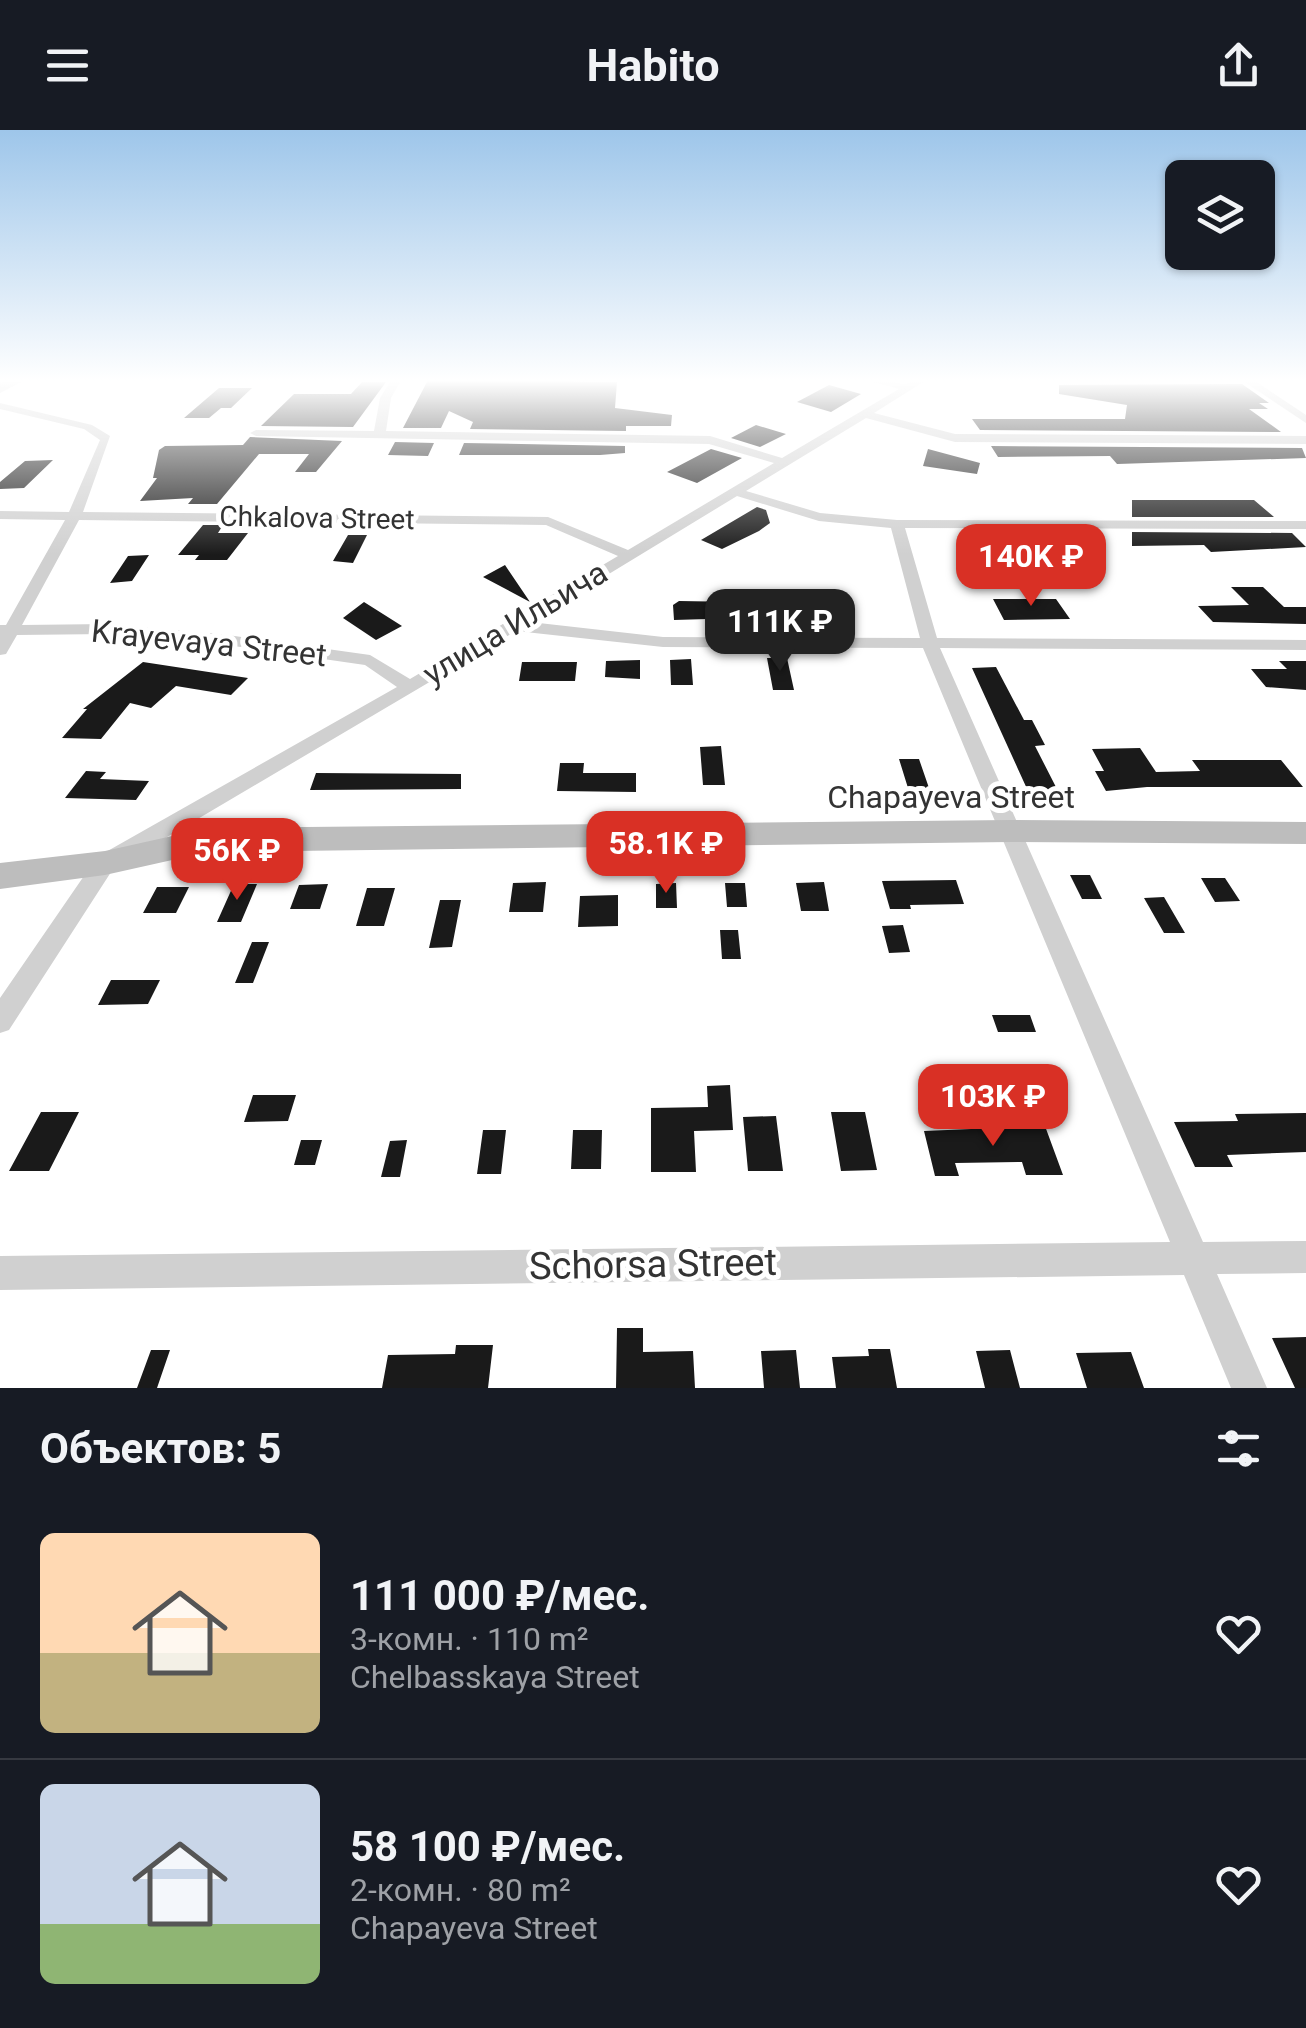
<!DOCTYPE html>
<html lang="ru">
<head>
<meta charset="utf-8">
<style>
	:root { --surface:#171b24; --page:#20242c; --text:#f1f3f6; --muted:#9ea1a6; --line:#363941; --accent:#d93025 }
	body { margin:0; font-family:Roboto,sans-serif; background:var(--page); color:var(--text); height:100vh; display:flex; flex-direction:column; font-size:38px; white-space:nowrap }
	* { box-sizing:border-box; margin:0 }
	p { font-size:32px; color:var(--muted) }
	.icon { flex:none; width:55px; height:55px; fill:none; stroke:currentColor; stroke-width:2; stroke-linecap:round; stroke-linejoin:round }
	.map { position:relative; height:1258px; overflow:hidden }
	.details { display:flex; flex-direction:column; background:var(--surface); flex:1 }
	.details>* { flex:none }
	.buttons { position:absolute; left:1165px; top:30px; display:grid; gap:20px }
	.buttons a { display:grid; place-items:center; width:110px; height:110px; border-radius:15px; background:var(--surface); box-shadow:0 2px 8px #0004; font-size:50px }
	.price { position:absolute; translate:-50% -85px; padding:0 22px; border-radius:20px; background:var(--accent); color:#fff; font-size:32px; line-height:65px; filter:drop-shadow(0 2px 5px #0008) }
	.price::after { content:''; position:absolute; left:50%; top:60px; width:30px; height:22px; margin-left:-15px; background:inherit; clip-path:polygon(0 0,100% 0,50% 100%) }
	.price.active { background:#222; color:#fff }
	ul { padding:0; list-style:none }
	li { display:flex; align-items:center; gap:30px; height:250px; padding:0 40px }
	li+li { border-top:2px solid var(--line) }
	li span { display:grid; place-items:center; flex:none; width:280px; height:200px; border-radius:15px; color:#555 }
	li>.icon { margin-inline-start:auto }
	span .icon { width:120px; height:120px; fill:#fffc; stroke-width:1 }
	li b { font-size:42px }
	h2 { display:flex; justify-content:space-between; align-items:center; height:120px; padding:0 40px; font-size:42px }
	header { display:flex; justify-content:space-between; align-items:center; height:130px; padding:0 40px; background:var(--surface); font-size:45px; font-weight:700 }
	.map>svg:first-child { display:block }
	.building { fill:#1a1a1a }
	.lines { fill:none; stroke-linecap:round; stroke-linejoin:round }
	.street { fill:#d0d0d0; fill-rule:evenodd }
	.secondary { fill:#bdbdbd; fill-rule:evenodd }
	.labels { text-anchor:middle; dominant-baseline:central; stroke-width:10; stroke-linejoin:round; paint-order:stroke }
	.far-street-label { font-size:28px; fill:#333; stroke:#fff }
	.street-label { font-size:32px; fill:#333; stroke:#fff }
	.near-street-label { font-size:38px; fill:#333; stroke:#fff }
</style>
</head>
<body>
<header><svg class="icon" aria-label="menu" viewBox="0 0 24 24"><path d="M4 6h16M4 12h16M4 18h16"/></svg>Habito<svg class="icon" aria-label="share" viewBox="0 0 24 24"><path d="M12 15V3M7 8l5-5 5 5M5 13v7h14v-7"/></svg></header>
<div class="map">
<svg width="1306" height="1258" viewBox="0 0 1306 1258">
	<rect width="100%" height="100%" fill="#fff"/>
	<path class="building" d="M428,250L617,252L615,278L672,285L671,296H626V301L470,299L473,292L449,281L441,298H403Z
		M362,252H386L353,297L261,296L294,264H351Z
		M1242,254L1269,273H1259L1268,279H1249L1281,302L980,300L972,289H1125L1127,275L1059,264V255Z
		M829,255L861,264L831,282L797,272Z
		M219,258H252L231,278H221L209,288H184Z
		M756,295L786,304L760,317L731,308Z
		M250,307L342,311L316,342H295L309,324H259L217,374H188L193,368L140,371L157,348H153L159,320L165,316L243,315Z
		M395,312L434,313L428,326L388,325Z
		M464,313L625,316V323L600,325H459Z
		M991,316L1302,318L1306,328L1117,334L1110,326L998,327Z
		M711,319L742,328L697,353L667,342Z
		M928,319L980,333L977,344L923,336Z
		M53,330L24,358L0,359V352L25,331Z
		M1132,370H1254L1274,387H1132Z
		M757,377L766,380L770,393L759,401L722,419L701,410Z
		M203,395H223L218,403H248L227,430H195L199,425H178Z
		M1132,402L1292,403L1306,417L1211,422L1204,415L1132,416Z
		M348,405H367L353,433L333,431Z
		M149,425L132,451L110,453L128,426Z
		M505,435L530,472L483,447Z
		M1231,457H1263L1284,477H1306V494L1213,492L1198,476L1249,475Z
		M993,469H1056L1070,489L1004,490Z
		M679,471L741,472V488L674,490L673,475Z
		M364,472L402,496L376,510L343,488Z
		M767,528H787L794,560H773Z
		M691,529L693,555H671L670,530Z
		M640,530V549L605,547L606,531Z
		M1279,531H1306V560L1266,557L1251,539H1287Z
		M143,532L248,548L231,565L176,556L151,578L130,573L101,609L62,608L87,579H83Z
		M522,532H577L575,551H519Z
		M996,537L1024,590H1032L1045,615L1035,616L1058,661H1028L972,538Z
		M721,616L725,655H703L700,617Z
		M1140,618L1156,642L1200,641L1192,630H1281L1303,657H1147L1106,661L1095,641H1104L1092,619Z
		M899,629H919L929,658H908Z
		M560,633H584L583,643H636V662L557,661Z
		M86,641L106,642L100,649L149,651L136,670L65,668Z
		M316,643L461,644V659L310,660Z
		M1070,745H1090L1102,769H1082Z
		M1201,748H1225L1240,771L1215,772Z
		M956,750L964,774L910,775L911,779H890L882,751Z
		M546,752L543,782H509L513,753Z
		M824,752L829,781H801L796,753Z
		M676,753L677,778H656V754Z
		M725,753H745L747,777H727Z
		M234,754H257L241,792H217Z
		M328,754L320,779H290L299,755Z
		M157,757H189L176,783H143Z
		M367,758H395L384,796H356Z
		M618,765V796L578,797L580,766Z
		M1164,767L1185,803H1164L1144,768Z
		M440,770H461L452,817L429,818Z
		M903,795L910,822L889,823L882,796Z
		M720,800H738L741,829H722Z
		M252,812H269L253,853H235Z
		M111,850H160L148,874L98,875Z
		M992,885H1030L1036,902H998Z
		M730,955L733,1000L694,1001L696,1042H651V978L708,977L707,956Z
		M253,965H296L288,991L244,992Z
		M41,982H79L49,1041H9Z
		M831,982H865L877,1040L841,1041Z
		M1306,983V1022L1227,1025L1233,1037H1195L1174,992L1238,991L1235,984Z
		M776,986L783,1041H748L743,987Z
		M1045,996L1063,1045H1026L1022,1032L955,1033L959,1046H935L924,1001Z
		M483,1000H506L501,1044H477Z
		M573,1000H602L601,1039H571Z
		M301,1010H322L315,1035H294Z
		M407,1010L400,1047H381L390,1011Z
		M617,1198H643V1222L693,1221L695,1258H616Z
		M1306,1207V1258H1295L1272,1208Z
		M456,1215H493L488,1258H382L388,1225L455,1224Z
		M868,1219H890L897,1258H836L832,1227L869,1226Z
		M151,1220H170L157,1258H137Z
		M796,1220L800,1258H764L761,1221Z
		M1010,1220L1020,1258H985L976,1221Z
		M1131,1222L1144,1258H1087L1076,1223Z"/>
	<g class="lines">
		<path class="street" d="M392,249H402L391,268L386,301L710,306L782,328L899,259L864,249L906,254L916,249H928L874,283L955,304L1306,306V314L955,312L866,288L746,361L820,383L897,390L1306,391V399L905,398L937,508L1306,510V520L940,518L1203,1112L1306,1111V1143L1217,1144L1267,1258H1231L1184,1145L0,1160V1126L1170,1112L923,518L663,517L516,501L113,739L9,900L0,903V868L97,727L397,557L365,535L220,514L108,504L17,505L6,524L0,525V495H6L65,390L0,389V381L69,382L100,310L84,299L0,279V273L92,295L110,306L83,382L548,387L628,420L774,333L709,314L256,306L250,303L256,300L374,301L380,268ZM737,366L819,391L891,398L920,508L663,507L530,492ZM79,390L546,395L618,426L410,549L370,525L220,504L108,494L22,495Z
			M1240,249H1252L1306,285V293Z"/>
		<path class="secondary" d="M9,249H27L0,263V253Z
			M1011,690L1306,692V714L1011,712L208,722L105,745L0,759V733L105,721L208,698Z"/>
	</g>
	<linearGradient id="sky" x2="0" y2="1"><stop stop-color="#9ec6ea"/><stop offset="0.59" stop-color="#fff"/><stop offset="1" stop-color="#fff" stop-opacity="0"/></linearGradient>
	<rect width="1306" height="425" fill="url(#sky)"/>
	<g class="labels">
		<g class="far-street-label">
			<text transform="translate(317 388) rotate(1)">Chkalova Street</text>
		</g>
		<g class="street-label">
			<text transform="translate(515 493) rotate(-31)">улица Ильича</text>
			<text transform="translate(209 513) rotate(6)">Krayevaya Street</text>
			<text x="951" y="667">Chapayeva Street</text>
		</g>
		<g class="near-street-label">
			<text transform="translate(653 1134) rotate(-1)">Schorsa Street</text>
		</g>
	</g>
</svg>
<div class="buttons">
<a><svg class="icon" aria-label="layers" viewBox="0 0 24 24"><path d="M12 4l9 5-9 5-9-5zM3 14l9 5 9-5"/></svg></a>
</div>
<b class="price" style="left:1031px;top:479px">140K ₽</b>
<b class="price active" style="left:780px;top:544px">111K ₽</b>
<b class="price" style="left:666px;top:766px">58.1K ₽</b>
<b class="price" style="left:237px;top:773px">56K ₽</b>
<b class="price" style="left:993px;top:1019px">103K ₽</b>
</div>
<section class="details">
<h2>Объектов: 5<svg class="icon" aria-label="filters" viewBox="0 0 24 24"><path d="M4 7h16M4 17h16"/><circle cx="9" cy="7" r="2"/><circle cx="15" cy="17" r="2"/></svg></h2>
<ul>
<li><span style="background:linear-gradient(#ffd9b3 60%,#c2b280 0)"><svg class="icon" aria-label="home" viewBox="0 0 24 24"><path d="M3 11l9-7 9 7M6 9v11h12V9"/></svg></span><div><b>111 000 ₽/мес.</b><p>3-комн. · 110 m²</p><p>Chelbasskaya Street</p></div><svg class="icon" aria-label="heart" viewBox="0 0 24 24"><path d="M12 20l-8-8c-3-5 5-10 8-4 3-6 11-1 8 4z"/></svg></li>
<li><span style="background:linear-gradient(#c9d6e8 70%,#8fb573 0)"><svg class="icon" aria-label="home" viewBox="0 0 24 24"><path d="M3 11l9-7 9 7M6 9v11h12V9"/></svg></span><div><b>58 100 ₽/мес.</b><p>2-комн. · 80 m²</p><p>Chapayeva Street</p></div><svg class="icon" aria-label="heart" viewBox="0 0 24 24"><path d="M12 20l-8-8c-3-5 5-10 8-4 3-6 11-1 8 4z"/></svg></li>
</ul>
</section>
</body>
</html>
